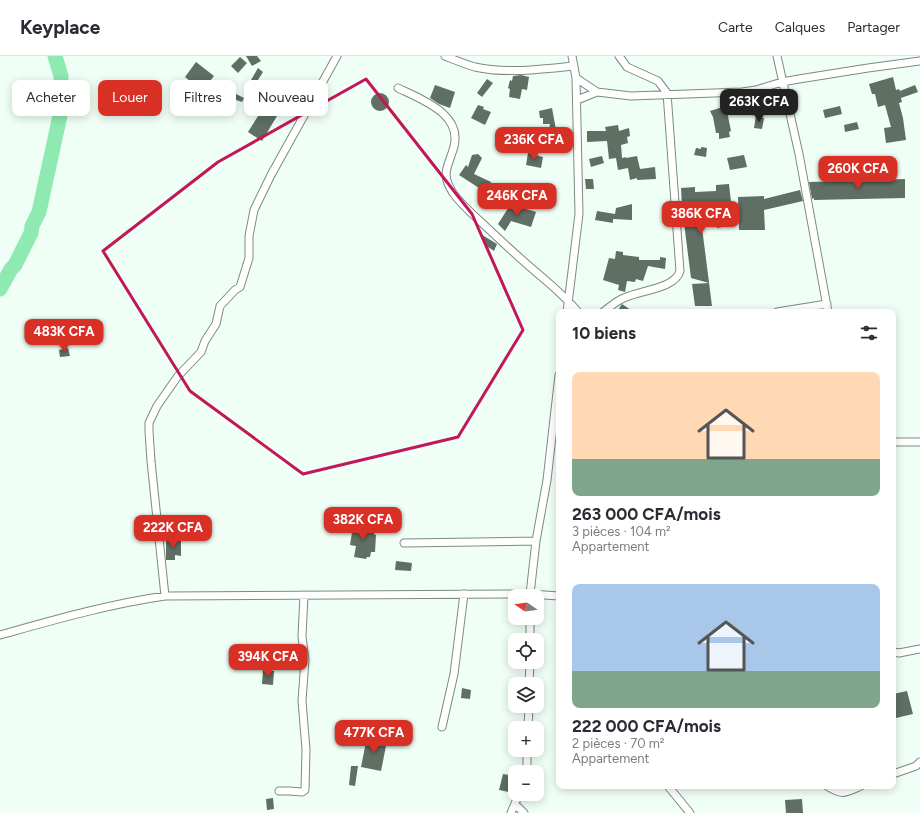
<!DOCTYPE html>
<html lang="fr">
<head>
<meta charset="utf-8">
<style>
	:root { --surface:#fff; --page:#f7f7f7; --text:#2b2b33; --muted:#7c7c81; --line:#e1e1e2; --accent:#d93025 }
	body { margin:0; font-family:Figtree,sans-serif; background:var(--page); color:var(--text); height:100vh; display:flex; flex-direction:column; font-size:15px; white-space:nowrap }
	* { box-sizing:border-box; margin:0 }
	p { font-size:13px; color:var(--muted) }
	.icon { flex:none; width:22px; height:22px; fill:none; stroke:currentColor; stroke-width:2; stroke-linecap:round; stroke-linejoin:round }
	.map { position:relative; flex:1; overflow:hidden }
	.panel { position:absolute; left:556px; top:253px; width:340px; height:480px; display:flex; flex-direction:column; background:var(--surface); border-radius:8px; box-shadow:0 2px 10px #0003 }
	.panel>* { flex:none }
	.banner { position:absolute; left:12px; top:24px; width:380px; height:36px; display:flex; gap:8px }
	.needle { width:26px; rotate:283deg }
	.controls { position:absolute; left:508px; top:533px; display:grid; gap:8px }
	.controls a { display:grid; place-items:center; width:36px; height:36px; border-radius:8px; background:var(--surface); box-shadow:0 2px 10px #0003; font-size:20px }
	.price { position:absolute; translate:-50% -34px; padding:0 9px; border-radius:8px; background:var(--accent); color:#fff; font-size:13px; line-height:26px; filter:drop-shadow(0 1px 2px #0008) }
	.price::after { content:''; position:absolute; left:50%; top:24px; width:12px; height:9px; margin-left:-6px; background:inherit; clip-path:polygon(0 0,100% 0,50% 100%) }
	.price.active { background:#222; color:#fff }
	ul { padding:0; list-style:none }
	li { display:grid; align-content:center; gap:8px; height:212px; padding:0 16px }
	li span { display:grid; place-items:center; height:124px; border-radius:8px; color:#555 }
	li>.icon { margin-inline-start:auto }
	span .icon { width:72px; height:72px; fill:#fffc; stroke-width:1 }
	li b { font-size:17px }
	h2 { display:flex; justify-content:space-between; align-items:center; height:48px; padding:0 16px; font-size:17px }
	.tag { padding:0 14px; border-radius:8px; background:var(--surface); box-shadow:0 2px 10px #0003; font-size:14px; line-height:36px }
	.tag.active { background:var(--accent); color:#fff }
	header { display:flex; align-items:center; gap:24px; box-sizing:border-box; height:56px; padding:0 20px; background:var(--surface); border-bottom:1px solid var(--line) }
	header strong { font-size:19px }
	nav { display:flex; gap:22px; margin-inline-start:auto; font-size:14px }
	.map>svg:first-child { display:block }
	.lines { fill:none; stroke-linecap:round; stroke-linejoin:round }
	.river { stroke:#8eeab1; stroke-width:15 }
	.building { fill:#5f6f64 }
	.street-casing { stroke:#7b8b80; stroke-width:9 }
	.street { stroke:#fff; stroke-width:7 }
	.marked { fill:none; stroke:#c2185b; stroke-width:3; stroke-linejoin:round }
</style>
</head>
<body>
<header>
<strong>Keyplace</strong>
<nav><a>Carte</a><a>Calques</a><a>Partager</a></nav>
</header>
<div class="map">
<svg width="920" height="757" viewBox="0 0 920 757">
	<rect width="100%" height="100%" fill="#f0fff5"/>
	<g class="lines">
		<path class="river" d="M0,233L11,213L15,209L31,177L32,170L39,156L61,55V20L55,0"/>
	</g>
	<path class="building" d="M246,0H257L261,5L252,10Z
		M240,1L247,7L238,17L231,10Z
		M196,6L214,20L202,35L185,21Z
		M258,12L263,16L256,27L251,24Z
		M521,19L529,21L527,34L522,33L520,43L509,41L510,33L508,32L510,24L512,25L513,20Z
		M893,21L896,34L899,33L900,35L915,29L918,36L901,42L902,46L899,47L903,62L906,84L886,87L884,72L891,71L885,49L878,51L875,38H872L869,28Z
		M487,23L493,27L482,41L477,37Z
		M435,29L455,36L450,52L439,48L430,42Z
		M222,31L244,42L242,46L219,38Z
		M371 46a9 9 0 1 1 18 0a9 9 0 1 1-18 0Z
		M478,49L484,51L483,53L491,56L485,69L471,62Z
		M726,50L731,75L729,76L730,81L719,83V77H716L713,61L710,55Z
		M840,50L842,58L825,62L823,54Z
		M263,52L277,60L262,85L248,76Z
		M552,52L555,68L556,74H549L550,68H543V62H540L539,55Z
		M756,60L764,62L762,73L754,72Z
		M857,66L859,73L845,76L844,69Z
		M618,69L619,75L629,72L630,80L627,81L628,87L621,89L622,102L626,101V102L637,100L640,113L655,111L656,123L637,124V122L630,124L628,112L618,114L616,102L609,103L607,85L587,86V75H606L605,71Z
		M701,91L707,92L706,101L694,99L696,92L701,93Z
		M528,97L543,101L541,112L526,109Z
		M478,98L482,102L474,118L491,126L487,136L479,132L459,119L466,109L468,111L472,99Z
		M744,99L747,111L730,114L727,102Z
		M602,100L604,107L591,111L589,103Z
		M585,123H593L594,133H586Z
		M905,123V142L814,144V142L812,143L809,126Z
		M729,128L731,146L722,147L727,170L717,172L713,147L699,148L712,250H695L692,228L709,227L691,222L682,151L681,132L695,131V136L716,135V129Z
		M800,134L803,145L764,154L765,174H739L738,141L764,140V143Z
		M512,146L519,151L536,156L531,171L511,165L505,175L498,168Z
		M632,148V164L613,163V167L595,164L597,155L615,158L616,152Z
		M479,177L497,188L494,195L488,191Z
		M616,195L623,196V199L639,201V204H660V201L666,202L665,213L648,210L643,225L636,223L635,226L627,225L625,236L618,234L619,229L603,224L609,202L615,203Z
		M622,248L634,256H622L618,254Z
		M68,292L70,300L60,301L59,294Z
		M353,470L375,472L374,478L376,479L375,496H371L370,501H367L366,503L354,501L356,490L350,489Z
		M166,483L181,484V500L175,499V504H166Z
		M396,505L412,507L411,515L395,514Z
		M263,614L274,615L273,629L262,628Z
		M462,632L471,634L470,643L461,642Z
		M907,635L913,658L896,662L893,649V638Z
		M367,681L387,685L381,715L361,711Z
		M351,710H358L355,730L349,729Z
		M503,718L515,720L513,737L499,734Z
		M273,742L274,753L267,754L266,743Z
		M802,743L803,757H786L785,744Z"/>
	<g class="lines">
		<g class="street-casing">
			<path id="street" d="M445,0C455,4 464,8 475,11C506,18 542,13 574,10
				M777,0L799,98L828,256
				M576,22L597,36
				M398,32C423,44 465,59 453,94C447,113 441,118 453,137C460,147 471,157 480,165C499,183 517,200 536,216C551,229 566,241 578,256
				M577,44L597,36L631,40L742,36L756,34L782,26L799,23L868,12L920,5
				M567,256L579,158L576,22L572,0
				M603,256C610,251 616,245 624,242C640,234 675,233 680,215L667,37L658,25L627,11L619,0
				M777,256L827,248
				M893,386H920
				M404,487L536,485
				M165,540L151,405L149,375V367L157,350L178,320L201,296L205,285L216,268L220,250L235,234L240,231L249,202V180L254,154L271,119L337,0
				M530,540V538L559,540
				M0,579C54,564 109,548 165,540L530,538L536,485L547,424L559,319
				M530,584V562
				M893,596L899,597L920,593
				M529,628L530,606
				M442,671L454,618L464,538
				M528,672L529,650
				M527,716V694
				M893,718L916,710L920,706
				M668,730L690,757
				M827,730C843,740 845,737 861,730
				M279,735H289L302,736L305,734L306,693L302,645L305,604L302,580L304,539
				M515,748L524,757
				M511,757L519,738"/>
		</g>
		<use href="#street" class="street"/>
	</g>
	<path class="marked" d="M366,23L472,158L523,274L458,381L303,418L190,335L103,195L218,106Z"/>
</svg>
<div class="controls">
<a><svg class="needle" viewBox="-14 -14 28 28"><path d="M0-13l5 13h-10z" fill="#e53935"/><path d="M0 13l5-13h-10z" fill="#7c7c81"/></svg></a>
<a><svg class="icon" aria-label="locate" viewBox="0 0 24 24"><circle cx="12" cy="12" r="6"/><path d="M12 2v4M12 18v4M2 12h4M18 12h4"/></svg></a>
<a><svg class="icon" aria-label="layers" viewBox="0 0 24 24"><path d="M12 4l9 5-9 5-9-5zM3 14l9 5 9-5"/></svg></a>
<a>+</a>
<a>−</a>
</div>
<b class="price active" style="left:759px;top:67px">263K CFA</b>
<b class="price" style="left:534px;top:105px">236K CFA</b>
<b class="price" style="left:858px;top:134px">260K CFA</b>
<b class="price" style="left:517px;top:161px">246K CFA</b>
<b class="price" style="left:701px;top:179px">386K CFA</b>
<b class="price" style="left:64px;top:297px">483K CFA</b>
<b class="price" style="left:363px;top:485px">382K CFA</b>
<b class="price" style="left:173px;top:493px">222K CFA</b>
<b class="price" style="left:268px;top:622px">394K CFA</b>
<b class="price" style="left:374px;top:698px">477K CFA</b>
<div class="banner">
<a class="tag">Acheter</a>
<a class="tag active">Louer</a>
<a class="tag">Filtres</a>
<a class="tag">Nouveau</a>
</div>
<section class="panel">
<h2>10 biens<svg class="icon" aria-label="filters" viewBox="0 0 24 24"><path d="M4 7h16M4 17h16"/><circle cx="9" cy="7" r="2"/><circle cx="15" cy="17" r="2"/></svg></h2>
<ul>
<li><span style="background:linear-gradient(#ffd9b3 70%,#7fa58c 0)"><svg class="icon" aria-label="home" viewBox="0 0 24 24"><path d="M3 11l9-7 9 7M6 9v11h12V9"/></svg></span><div><b>263 000 CFA/mois</b><p>3 pièces · 104 m²</p><p>Appartement</p></div></li>
<li><span style="background:linear-gradient(#a9c7e8 70%,#7fa58c 0)"><svg class="icon" aria-label="home" viewBox="0 0 24 24"><path d="M3 11l9-7 9 7M6 9v11h12V9"/></svg></span><div><b>222 000 CFA/mois</b><p>2 pièces · 70 m²</p><p>Appartement</p></div></li>
</ul>
</section>
</div>
</body>
</html>
